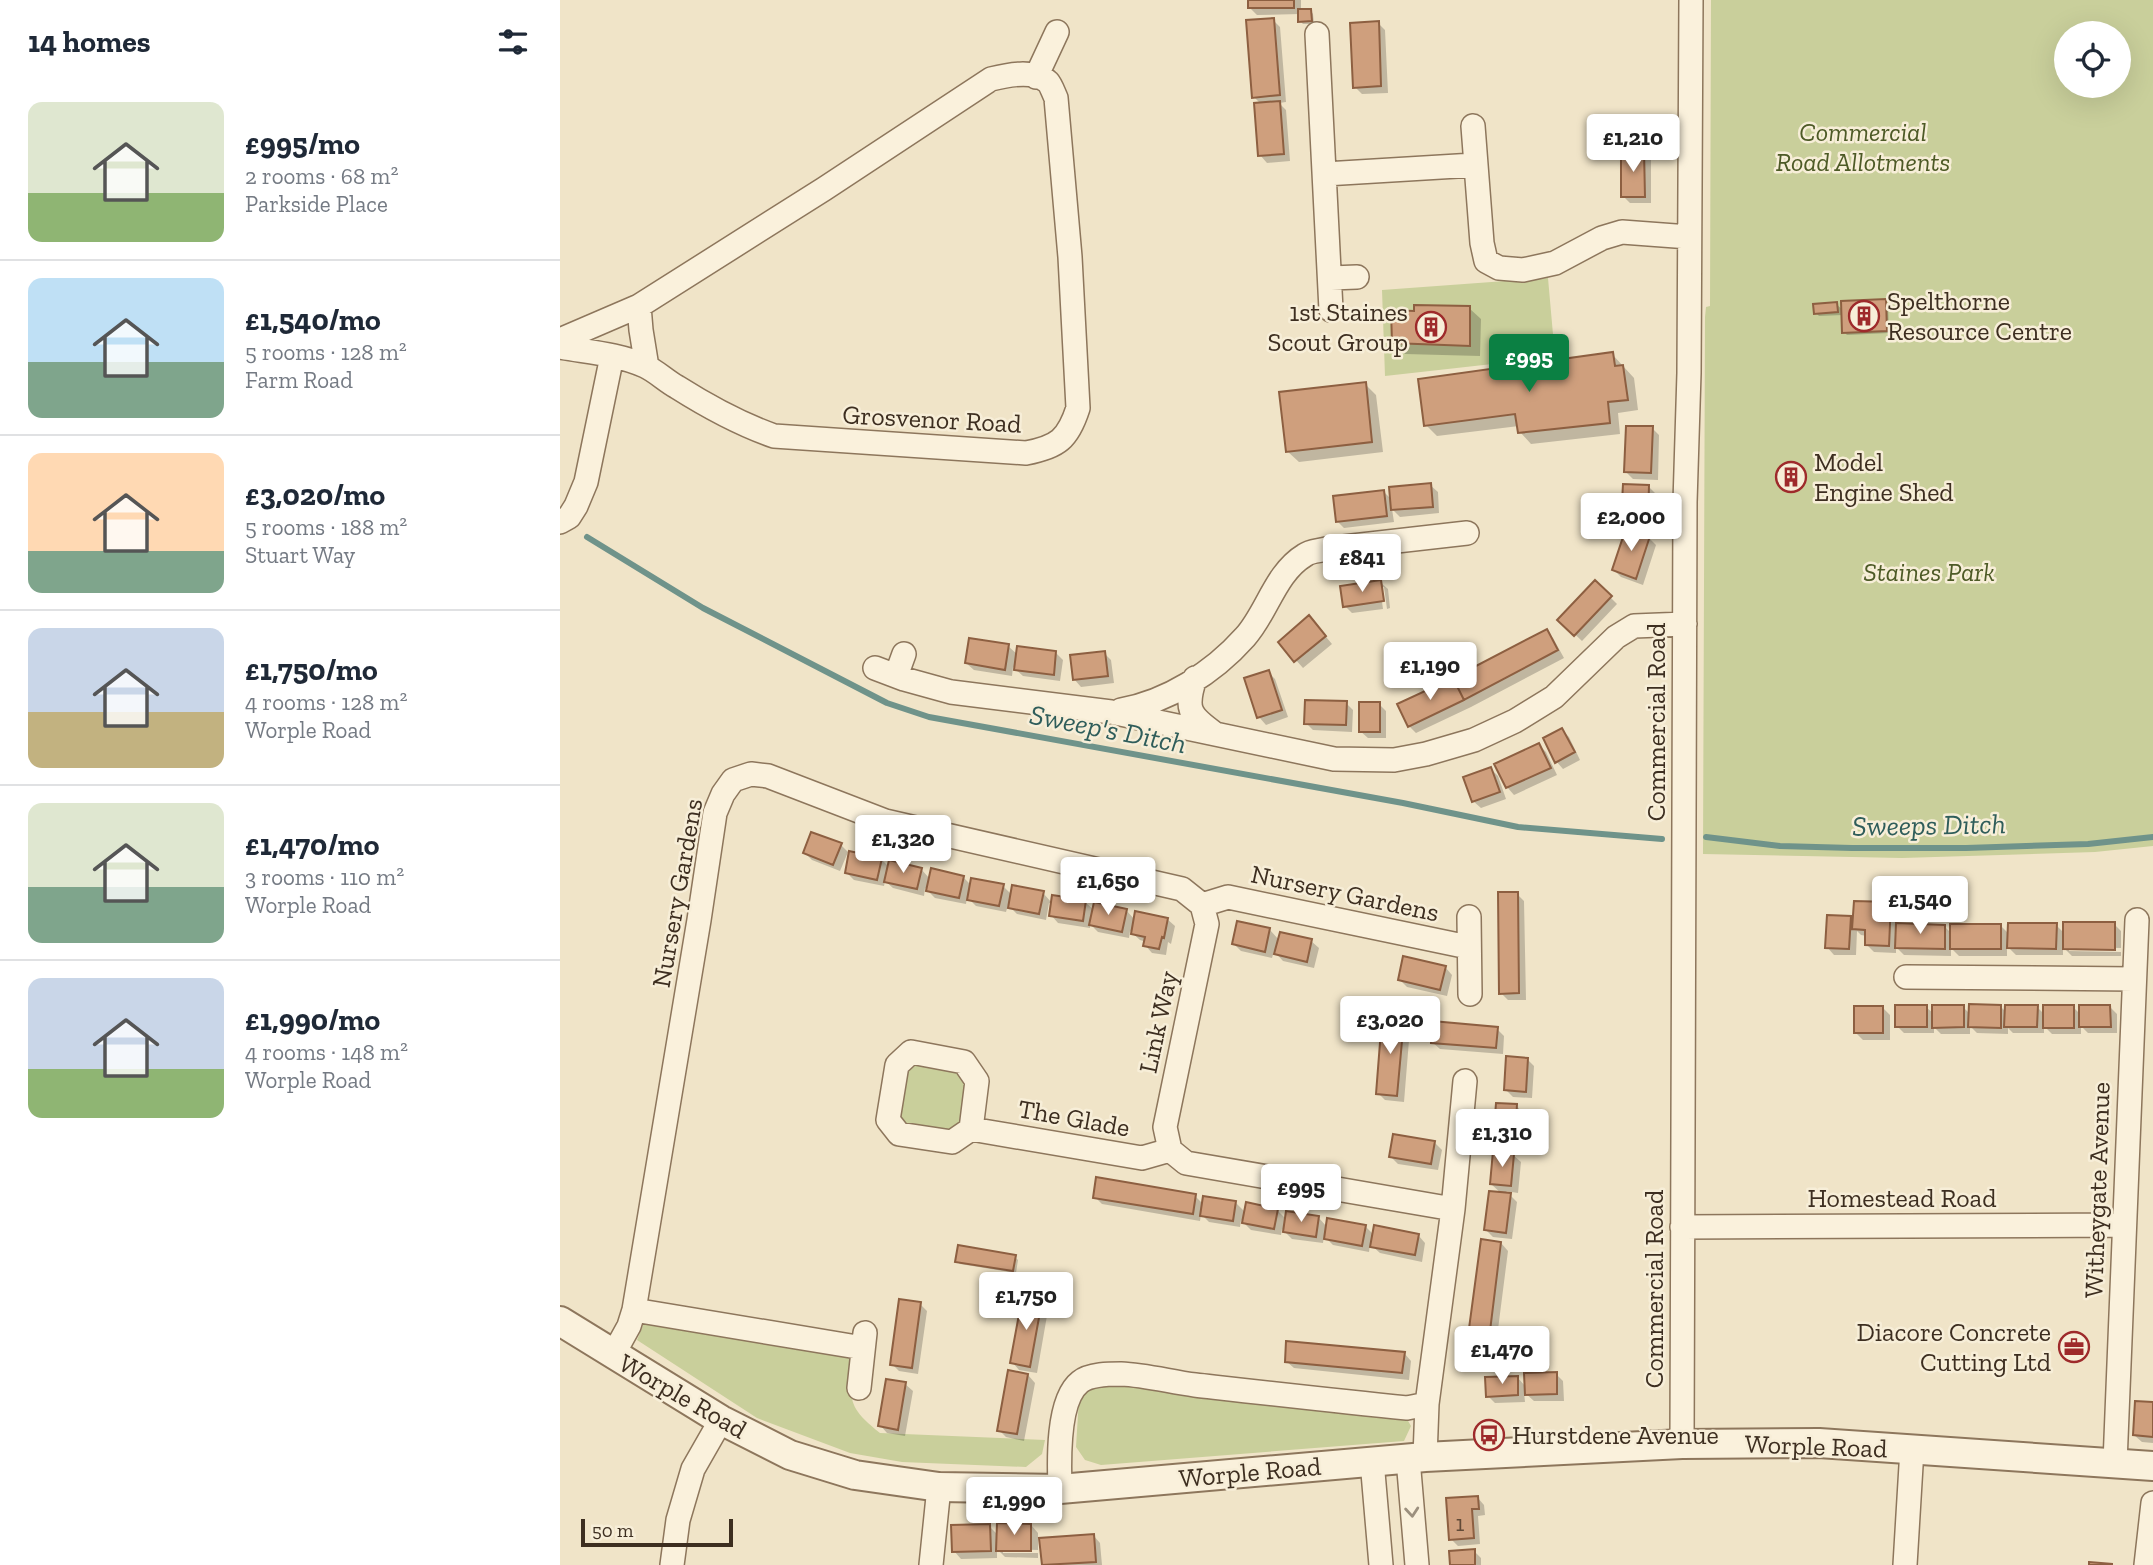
<!DOCTYPE html>
<html lang="en">
<head>
<meta charset="utf-8">
<style>
	:root { --surface:#fff; --page:#f6f6f7; --text:#1f2937; --muted:#747a83; --line:#e0e1e3; --accent:#0b8043 }
	body { margin:0; font-family:"Zilla Slab",serif; background:var(--page); color:var(--text); height:100vh; display:flex; flex-direction:column; font-size:26px; white-space:nowrap }
	* { box-sizing:border-box; margin:0 }
	p { font-size:23px; color:var(--muted) }
	.icon { flex:none; width:38px; height:38px; fill:none; stroke:currentColor; stroke-width:2; stroke-linecap:round; stroke-linejoin:round }
	.map { position:relative; flex:1; overflow:hidden }
	.sheet { display:flex; flex-direction:column; background:var(--surface); width:560px }
	.sheet>* { flex:none }
	.fabs { position:absolute; left:1494px; top:21px; display:grid; gap:14px }
	.fabs a { display:grid; place-items:center; width:77px; height:77px; border-radius:50%; background:var(--surface); box-shadow:0 7px 28px #0002; font-size:35px }
	.scale { position:absolute; left:21px; bottom:18px; width:152px; box-sizing:border-box; padding-left:7px; border:4px solid #3d2e20; border-top:0; font-size:19px; line-height:24px; white-space:nowrap; color:#3d2e20; -webkit-text-stroke:5px #f7eed8; paint-order:stroke }
	.price { position:absolute; translate:-50% -60px; padding:0 16px; border-radius:7px; background:#fff; color:#222; font-size:23px; line-height:46px; filter:drop-shadow(0 2px 4px #0008) }
	.price::after { content:''; position:absolute; left:50%; top:42px; width:21px; height:16px; margin-left:-10px; background:inherit; clip-path:polygon(0 0,100% 0,50% 100%) }
	.price.on { background:var(--accent); color:#fff }
	ul { padding:0; list-style:none }
	li { display:flex; align-items:center; gap:21px; height:175px; padding:0 28px }
	li+li { border-top:2px solid var(--line) }
	li span { display:grid; place-items:center; flex:none; width:196px; height:140px; border-radius:14px; color:#555 }
	li>.icon { margin-inline-start:auto }
	span .icon { width:84px; height:84px; fill:#fffc; stroke-width:1 }
	li b { font-size:30px }
	h2 { display:flex; justify-content:space-between; align-items:center; height:84px; padding:0 28px; font-size:30px }
	main { display:flex; flex:1; min-height:0 }
	.map>svg:first-child { display:block }
	.green { fill:#c9cf9b; fill-rule:evenodd }
	.shadow { fill:#0003 }
	.lines { fill:none; stroke-linecap:round; stroke-linejoin:round }
	.stream { stroke:#6f938a; stroke-width:6 }
	.building { fill:#cf9f7d; stroke:#8d5f41; stroke-width:2 }
	.minor-casing { stroke:#8d765c; stroke-width:26 }
	.tertiary-casing { stroke:#8d765c; stroke-width:32 }
	.minor { stroke:#faf1dc; stroke-width:23 }
	.tertiary { stroke:#faf1dc; stroke-width:28 }
	.oneway { stroke:#9c907e }
	.labels { text-anchor:middle; dominant-baseline:central; stroke-width:5; stroke-linejoin:round; paint-order:stroke }
	.number-label { font-size:23px; fill:#624a37 }
	.park-label { font-size:26px; font-style:italic; fill:#4d5a26; stroke:#f7eed8 }
	.poi-label { font-size:26px; fill:#3d2e20; stroke:#f7eed8; text-anchor:start }
	.street-label { font-size:26px; fill:#3d2e20; stroke:#f7eed8 }
	.water-label { font-size:28px; font-style:italic; fill:#2f5d5a; stroke:#f7eed8 }
</style>
</head>
<body>
<main>
<section class="sheet">
<h2>14 homes<svg class="icon" aria-label="filters" viewBox="0 0 24 24"><path d="M4 7h16M4 17h16"/><circle cx="9" cy="7" r="2"/><circle cx="15" cy="17" r="2"/></svg></h2>
<ul>
<li><span style="background:linear-gradient(#dfe7d0 65%,#8fb573 0)"><svg class="icon" aria-label="home" viewBox="0 0 24 24"><path d="M3 11l9-7 9 7M6 9v11h12V9"/></svg></span><div><b>£995/mo</b><p>2 rooms · 68 m²</p><p>Parkside Place</p></div></li>
<li><span style="background:linear-gradient(#bfe0f5 60%,#7fa58c 0)"><svg class="icon" aria-label="home" viewBox="0 0 24 24"><path d="M3 11l9-7 9 7M6 9v11h12V9"/></svg></span><div><b>£1,540/mo</b><p>5 rooms · 128 m²</p><p>Farm Road</p></div></li>
<li><span style="background:linear-gradient(#ffd9b3 70%,#7fa58c 0)"><svg class="icon" aria-label="home" viewBox="0 0 24 24"><path d="M3 11l9-7 9 7M6 9v11h12V9"/></svg></span><div><b>£3,020/mo</b><p>5 rooms · 188 m²</p><p>Stuart Way</p></div></li>
<li><span style="background:linear-gradient(#c9d6e8 60%,#c2b280 0)"><svg class="icon" aria-label="home" viewBox="0 0 24 24"><path d="M3 11l9-7 9 7M6 9v11h12V9"/></svg></span><div><b>£1,750/mo</b><p>4 rooms · 128 m²</p><p>Worple Road</p></div></li>
<li><span style="background:linear-gradient(#dfe7d0 60%,#7fa58c 0)"><svg class="icon" aria-label="home" viewBox="0 0 24 24"><path d="M3 11l9-7 9 7M6 9v11h12V9"/></svg></span><div><b>£1,470/mo</b><p>3 rooms · 110 m²</p><p>Worple Road</p></div></li>
<li><span style="background:linear-gradient(#c9d6e8 65%,#8fb573 0)"><svg class="icon" aria-label="home" viewBox="0 0 24 24"><path d="M3 11l9-7 9 7M6 9v11h12V9"/></svg></span><div><b>£1,990/mo</b><p>4 rooms · 148 m²</p><p>Worple Road</p></div></li>
</ul>
</section>
<div class="map">
<svg width="1593" height="1565" viewBox="0 0 1593 1565">
	<rect width="100%" height="100%" fill="#f0e4c8"/>
	<path class="green" d="M1151,0H1593V846L1535,852L1342,858L1143,854L1145,317L1146,307L1150,306ZM1507,33H1559V86H1507Z
		M988,278L995,357L825,376L822,290Z
		M360,1062L397,1068L408,1086L403,1123L393,1133L349,1128L337,1111L343,1073Z
		M84,1323L292,1357C291,1400 285,1405 320,1433L485,1440L482,1454L466,1467L342,1462L290,1453L197,1418L77,1340Z
		M544,1380L844,1414L851,1426L844,1441L541,1465L525,1460L516,1447L519,1398L526,1388Z"/>
	<path class="shadow" d="M690,0H741V11L750,10L753,14L754,24H743L740,21V14L697,15L690,8Z
		M713,20L720,27L726,102L719,103L726,110L730,161L707,163L700,155L701,104L694,97Z
		M818,23L825,30L828,93L802,94L795,87Z
		M1084,151L1091,159V203H1070L1063,196Z
		M1325,300L1328,304L1329,333L1287,335L1284,332L1283,315L1259,316L1256,313L1276,304L1283,310Z
		M909,308L921,319L920,356L845,354L834,343L855,312Z
		M1052,354L1074,378L1078,410L1058,413L1060,434L971,444L960,432L959,426L877,436L866,425Z
		M805,384L816,395L823,452L739,462L727,451Z
		M1092,428L1099,435L1098,480L1073,479L1066,472Z
		M870,485L878,492L879,513L840,517L832,509L834,522L784,528L777,521L823,491L832,500Z
		M1089,487L1096,494L1094,528L1070,527L1063,520Z
		M1089,538L1096,545L1083,585L1061,577L1054,570Z
		M820,582L828,589L830,608L827,609L824,587H820L823,609L792,613L785,606Z
		M1035,582L1057,604L1022,641L1000,620Z
		M756,625L772,644L743,668L720,642Z
		M986,631L993,638L1004,658L911,707L856,733L849,726Z
		M448,646L458,655L496,653L503,660L500,681L463,676L453,667L452,676L414,670L406,663Z
		M544,653L551,660L554,683L521,687L514,679Z
		M708,672L715,679L728,717L706,725L699,717Z
		M786,703L793,710L792,732L753,730L746,723Z
		M819,704L826,711V738H808L800,731Z
		M1002,730L1009,737L1020,760L1003,769L996,761Z
		M979,745L986,752L997,775L954,795L947,787L936,765Z
		M931,769L938,776L946,799L921,808L913,801Z
		M281,845L288,852L280,871L252,860L245,853Z
		M321,859L329,867L361,869L370,879L403,877L412,886H443L452,895L483,893L492,903L525,902L534,910H566L575,920L607,919L615,926L611,944L608,942L606,955L592,953L585,945L586,942L580,940L570,931L569,938L538,932L530,924V928L498,923L491,915L492,904L489,903L486,920L457,914L448,905L446,912L416,906L407,897L406,904L375,898L365,888L364,896L333,888L325,881L324,886L294,880L287,873Z
		M957,894L964,901L966,1000H948L941,993Z
		M1330,904L1337,911V925L1384,926L1392,934L1440,925L1449,934L1496,925L1505,934L1554,924L1561,931V948L1509,947V951L1561,952V956H1512L1503,947V955H1456L1447,946V956H1399L1391,948V956L1344,955L1336,947V953L1314,952L1306,944L1307,936L1301,935L1297,931L1296,955H1274L1267,947L1290,918L1295,922Z
		M710,930L719,940L751,941L759,948L754,968L723,961L714,951L712,958L681,951L674,944Z
		M885,967L892,975L887,996L847,987L839,979Z
		M1366,1007L1374,1014L1403,1007L1410,1014L1441,1007L1446,1012L1477,1007L1485,1015L1513,1007L1521,1015L1550,1007L1557,1014V1033H1528L1521,1026V1034H1492L1484,1026V1033H1453L1448,1028V1034L1417,1033L1410,1026V1034H1381L1374,1027V1033H1344L1337,1026Z
		M1323,1008L1330,1015V1040H1303L1296,1033Z
		M843,1020L850,1028L844,1102L825,1100L818,1093Z
		M937,1029L944,1036L943,1054L880,1049L872,1042Z
		M967,1059L974,1066L972,1098L953,1097L945,1089Z
		M956,1106L964,1113L961,1151L942,1150L935,1143Z
		M874,1142L882,1150L878,1170L838,1164L831,1157Z
		M953,1155L961,1162L958,1193L946,1191L957,1202L952,1239L933,1237L926,1230L942,1194L931,1184Z
		M635,1196L643,1204L676,1203L686,1213L717,1210L727,1220L758,1217L767,1227L805,1226L814,1235H858L865,1243L862,1262L820,1253L810,1244L809,1252L773,1245L764,1236L763,1243L732,1239L722,1229L721,1235L691,1230L681,1220L680,1227L649,1222L641,1214L640,1221L542,1204L535,1197Z
		M941,1243L948,1251L936,1345L917,1342L910,1335Z
		M455,1257L458,1260L456,1273L400,1264L397,1261Z
		M481,1303L488,1310L477,1373L459,1370L452,1362Z
		M360,1304L367,1311L358,1374L339,1371L332,1364Z
		M844,1353L851,1361L849,1380L734,1368L726,1361Z
		M996,1374L1003,1381L1004,1401H974L964,1392L965,1402L935,1403L928,1396L957,1377L966,1387Z
		M468,1375L475,1383L464,1441L446,1437L439,1430Z
		M345,1384L353,1391L345,1436L327,1433L320,1425Z
		M1593,1404V1443L1582,1442L1574,1435Z
		M917,1497L924,1505L925,1515L918,1516L920,1544L898,1546L891,1539Z
		M471,1525L478,1533V1550L443,1549V1553H478V1558L445,1557L437,1549V1558L401,1559L394,1551L429,1526L438,1535Z
		M533,1535L540,1543L542,1565H483L481,1539Z
		M914,1551L921,1558V1565H892Z"/>
	<g class="lines">
		<path class="stream" d="M27,537L143,608L327,703L369,717L843,803L958,827L1102,839
			M1146,837L1220,846L1292,848H1406L1528,844L1593,837"/>
	</g>
	<path class="building" d="M688,0H734V8H688Z
		M738,9H751L752,21L738,22Z
		M714,18L720,95L692,98L686,20Z
		M819,21L821,86L793,88L790,23Z
		M720,101L724,154L698,156L694,103Z
		M1061,150H1084L1085,197H1061Z
		M1326,299L1327,331L1282,333L1281,301Z
		M1277,302L1278,312L1254,314L1253,304Z
		M854,305L910,306V346L832,343L831,310L854,311Z
		M1053,352L1055,366L1063,365L1068,400L1048,402L1050,423L958,433L955,414L864,426L858,379Z
		M806,382L812,442L726,452L719,392Z
		M1066,426H1093L1091,473L1064,472Z
		M871,483L873,507L831,510L829,487Z
		M1063,484L1089,485L1088,522L1061,521Z
		M824,490L827,516L776,522L773,496Z
		M1066,528L1090,536L1076,579L1052,570Z
		M821,580L824,601L783,607L780,586Z
		M1035,580L1052,596L1014,636L997,620Z
		M749,615L766,636L734,662L718,642Z
		M987,629L998,650L904,700L893,678Z
		M409,638L449,644L445,670L405,663Z
		M457,646L496,651L494,675L454,670Z
		M545,651L548,676L513,680L510,655Z
		M709,670L722,710L697,718L684,678Z
		M893,678L904,700L848,727L837,704Z
		M745,700L787,701L786,725L744,724Z
		M799,702H820V732H799Z
		M1002,728L1015,752L995,763L983,738Z
		M979,743L991,768L946,788L934,764Z
		M931,767L940,792L912,802L903,777Z
		M251,832L282,843L273,865L243,853Z
		M289,851L322,858L317,880L285,873Z
		M329,860L362,868L357,889L324,882Z
		M371,868L404,876L399,898L366,891Z
		M411,878L444,884L439,906L407,900Z
		M452,885L484,891L479,914L448,908Z
		M938,892H958L959,993L939,994Z
		M492,895L526,900L523,921L489,916Z
		M1294,901L1331,902L1329,946L1305,945V930L1292,929Z
		M534,902L567,909L562,932L529,925Z
		M575,911L608,918L604,938L602,937L599,949L583,946L585,937L571,934Z
		M1267,915L1291,916L1289,949L1265,948Z
		M677,921L710,928L705,952L672,944Z
		M1503,922H1555V950L1503,949Z
		M1336,923L1385,925V949L1335,948Z
		M1448,923H1497L1496,949L1447,948Z
		M1390,924H1441V949H1390Z
		M720,932L752,939L747,962L714,954Z
		M843,956L886,966L880,990L838,980Z
		M1409,1004L1441,1005V1028L1408,1027Z
		M1335,1005H1367V1027H1335Z
		M1372,1005H1404V1027L1372,1028Z
		M1445,1005H1478L1477,1027H1444Z
		M1483,1005H1514V1028H1483Z
		M1519,1005H1550L1551,1027H1519Z
		M1294,1006H1323V1033H1294Z
		M822,1017L844,1019L837,1096L816,1094Z
		M872,1021L938,1027L936,1048L871,1043Z
		M946,1056L968,1058L966,1092L944,1090Z
		M936,1103L957,1104L955,1145L933,1143Z
		M833,1134L875,1141L871,1164L829,1157Z
		M933,1151L954,1154L951,1186L930,1184Z
		M536,1177L636,1194L633,1214L533,1198Z
		M929,1191L951,1193L946,1233L924,1230Z
		M643,1196L676,1201L673,1221L640,1216Z
		M686,1202L718,1209L714,1229L682,1223Z
		M726,1211L759,1216L756,1237L723,1232Z
		M767,1218L806,1225L802,1246L764,1239Z
		M814,1225L859,1234L855,1255L810,1247Z
		M921,1239L941,1242L929,1339L908,1336Z
		M398,1245L456,1255L453,1271L395,1262Z
		M462,1298L482,1301L470,1367L450,1363Z
		M339,1299L361,1302L352,1368L330,1365Z
		M726,1341L845,1352L842,1373L725,1362Z
		M448,1370L468,1374L457,1434L437,1431Z
		M997,1372V1394L965,1395L964,1373Z
		M958,1376V1395L926,1397L925,1377Z
		M326,1379L346,1382L338,1430L318,1426Z
		M1575,1401L1593,1402V1437L1573,1435Z
		M918,1496L919,1509H912L914,1538L889,1540L886,1498Z
		M437,1523L471,1524V1551H436Z
		M430,1524L431,1551L392,1552L391,1525Z
		M534,1534L536,1562L482,1565L479,1538Z
		M915,1549V1565H890L889,1551Z
		M1529,1562L1552,1564V1565H1529Z"/>
	<g class="lines">
		<g class="minor-casing">
			<path id="minor" d="M757,34L771,310
				M476,77L497,32
				M913,126L922,243L926,261L939,268L963,270L995,263L1042,238L1062,232L1129,237
				M765,174L914,165
				M771,278L797,277
				M79,306L81,330L87,367
				M0,340L79,306L264,189L431,79C447,75 474,69 488,82C491,85 494,94 496,98L510,257L518,408C508,439 498,447 466,453L214,436C180,424 147,406 117,387C106,381 96,371 85,366C59,354 28,352 0,347
				M0,522L9,517L16,506L26,482L52,356
				M315,668L344,679L391,692L551,712L774,759L834,760L866,754L914,740L955,721L994,697L1056,637L1074,626L1125,624
				M336,676L344,654
				M635,678C625,709 629,715 654,733
				M561,710C607,702 653,673 685,637C707,613 715,573 745,555C750,551 759,551 766,549L907,533
				M909,917L910,994
				M1346,977L1574,979
				M411,1129L417,1081L404,1062L351,1052L337,1065L328,1120L339,1134L392,1142L411,1129L582,1158L610,1150L626,1163L893,1209
				M610,1150L605,1127L647,924L642,905
				M1122,1227L1563,1225
				M74,1310L303,1348
				M53,1355L69,1326L74,1310L139,920L155,813L163,794L173,780L191,774L208,776L325,821L622,889L642,905L668,897L908,947
				M299,1388L305,1333
				M1122,1444L1125,502L1129,373L1131,0
				M865,1457L867,1404L893,1209L905,1081
				M848,1459L857,1565
				M812,1461L821,1565
				M1555,1463L1577,920
				M500,1489C499,1462 497,1400 520,1382C530,1374 550,1374 561,1374C586,1375 611,1382 635,1385C706,1393 776,1401 847,1408L867,1404
				M112,1565L118,1520L133,1469L161,1420
				M371,1565L379,1487
				M1345,1565L1352,1449
				M1586,1565L1593,1503"/>
		</g>
		<g class="tertiary-casing">
			<path id="tertiary" d="M0,1321L161,1420L230,1455L295,1475L379,1487L500,1489L865,1457L1122,1444L1259,1443L1593,1466"/>
		</g>
		<use href="#minor" class="minor"/>
		<use href="#tertiary" class="tertiary"/>
	</g>
	<defs><path id="oneway-chevron" d="M-2-3.5L2.5 0L-2 3.5" fill="none" stroke-width="1.6" stroke-linecap="round" stroke-linejoin="round" transform="scale(1.75)"/></defs>
	<use class="oneway" href="#oneway-chevron" transform="translate(852 1512) rotate(85)"/>
	<defs>
		<g id="building-ring" transform="scale(1.575)"><circle r="9.5" fill="#f7eed8" stroke="#9e2a2b" stroke-width="1.5"/><path d="M-4-6H4V6H1V3H-1V6H-4ZM-2.5-4.3h1.7v1.8h-1.7ZM.8-4.3h1.7v1.8H.8ZM-2.5-1h1.7V.8h-1.7ZM.8-1h1.7V.8H.8Z" fill="#9e2a2b"/></g>
		<g id="office-ring" transform="scale(1.575)"><circle r="9.5" fill="#f7eed8" stroke="#9e2a2b" stroke-width="1.5"/><path d="M-6-3h4V-5.5h4V-3h4V5H-6ZM-1-4.5V-3h2v-1.5ZM-6 0V1H6V0Z" fill="#9e2a2b"/></g>
		<g id="bus-ring" transform="scale(1.575)"><circle r="9.5" fill="#f7eed8" stroke="#9e2a2b" stroke-width="1.5"/><path d="M-5-6H5V4H4V6H2V4H-2V6H-4V4H-5ZM-3.5-4V0h7V-4ZM-3.5 1.2v1.5H-2V1.2ZM2 1.2v1.5H3.5V1.2Z" fill="#9e2a2b"/></g>
	</defs>
	<g fill-rule="evenodd">
		<use href="#building-ring" x="1304" y="316"/>
		<use href="#building-ring" x="871" y="327"/>
		<use href="#building-ring" x="1231" y="477"/>
		<use href="#office-ring" x="1514" y="1347"/>
		<use href="#bus-ring" x="929" y="1435"/>
	</g>
	<g class="labels">
		<g class="number-label">
			<text x="900" y="1523">1</text>
		</g>
		<g class="park-label">
			<text x="1303" y="132">Commercial<tspan x="1303" dy="30">Road Allotments</tspan></text>
			<text x="1369" y="572">Staines Park</text>
		</g>
		<g class="poi-label">
			<text x="1327" y="301">Spelthorne<tspan x="1327" dy="30">Resource Centre</tspan></text>
			<text x="848" y="312" text-anchor="end">1st Staines<tspan x="848" dy="30">Scout Group</tspan></text>
			<text x="1254" y="462">Model<tspan x="1254" dy="30">Engine Shed</tspan></text>
			<text x="1491" y="1332" text-anchor="end">Diacore Concrete<tspan x="1491" dy="30">Cutting Ltd</tspan></text>
			<text x="952" y="1435">Hurstdene Avenue</text>
		</g>
		<g class="street-label">
			<text transform="translate(372 419) rotate(3)">Grosvenor Road</text>
			<text transform="translate(1096 722) rotate(-90)">Commercial Road</text>
			<text transform="translate(117 893) rotate(-80)">Nursery Gardens</text>
			<text transform="translate(785 893) rotate(12)">Nursery Gardens</text>
			<text transform="translate(598 1022) rotate(-78)">Link Way</text>
			<text transform="translate(514 1118) rotate(10)">The Glade</text>
			<text transform="translate(1537 1190) rotate(-88)">Witheygate Avenue</text>
			<text x="1342" y="1198">Homestead Road</text>
			<text transform="translate(1094 1289) rotate(-90)">Commercial Road</text>
			<text transform="translate(123 1396) rotate(30)">Worple Road</text>
			<text transform="translate(1256 1446) rotate(2)">Worple Road</text>
			<text transform="translate(690 1472) rotate(-5)">Worple Road</text>
		</g>
		<g class="water-label">
			<text transform="translate(548 729) rotate(11)">Sweep's Ditch</text>
			<text transform="translate(1369 825) rotate(-1)">Sweeps Ditch</text>
		</g>
	</g>
</svg>
<div class="fabs">
<a><svg class="icon" aria-label="locate" viewBox="0 0 24 24"><circle cx="12" cy="12" r="6"/><path d="M12 2v4M12 18v4M2 12h4M18 12h4"/></svg></a>
</div>
<div class="scale">50 m</div>
<b class="price" style="left:1073px;top:174px">£1,210</b>
<b class="price on" style="left:969px;top:394px">£995</b>
<b class="price" style="left:1071px;top:553px">£2,000</b>
<b class="price" style="left:802px;top:594px">£841</b>
<b class="price" style="left:870px;top:702px">£1,190</b>
<b class="price" style="left:343px;top:875px">£1,320</b>
<b class="price" style="left:548px;top:917px">£1,650</b>
<b class="price" style="left:1360px;top:936px">£1,540</b>
<b class="price" style="left:830px;top:1056px">£3,020</b>
<b class="price" style="left:942px;top:1169px">£1,310</b>
<b class="price" style="left:741px;top:1224px">£995</b>
<b class="price" style="left:466px;top:1332px">£1,750</b>
<b class="price" style="left:942px;top:1386px">£1,470</b>
<b class="price" style="left:454px;top:1537px">£1,990</b>
</div>
</main>
</body>
</html>
